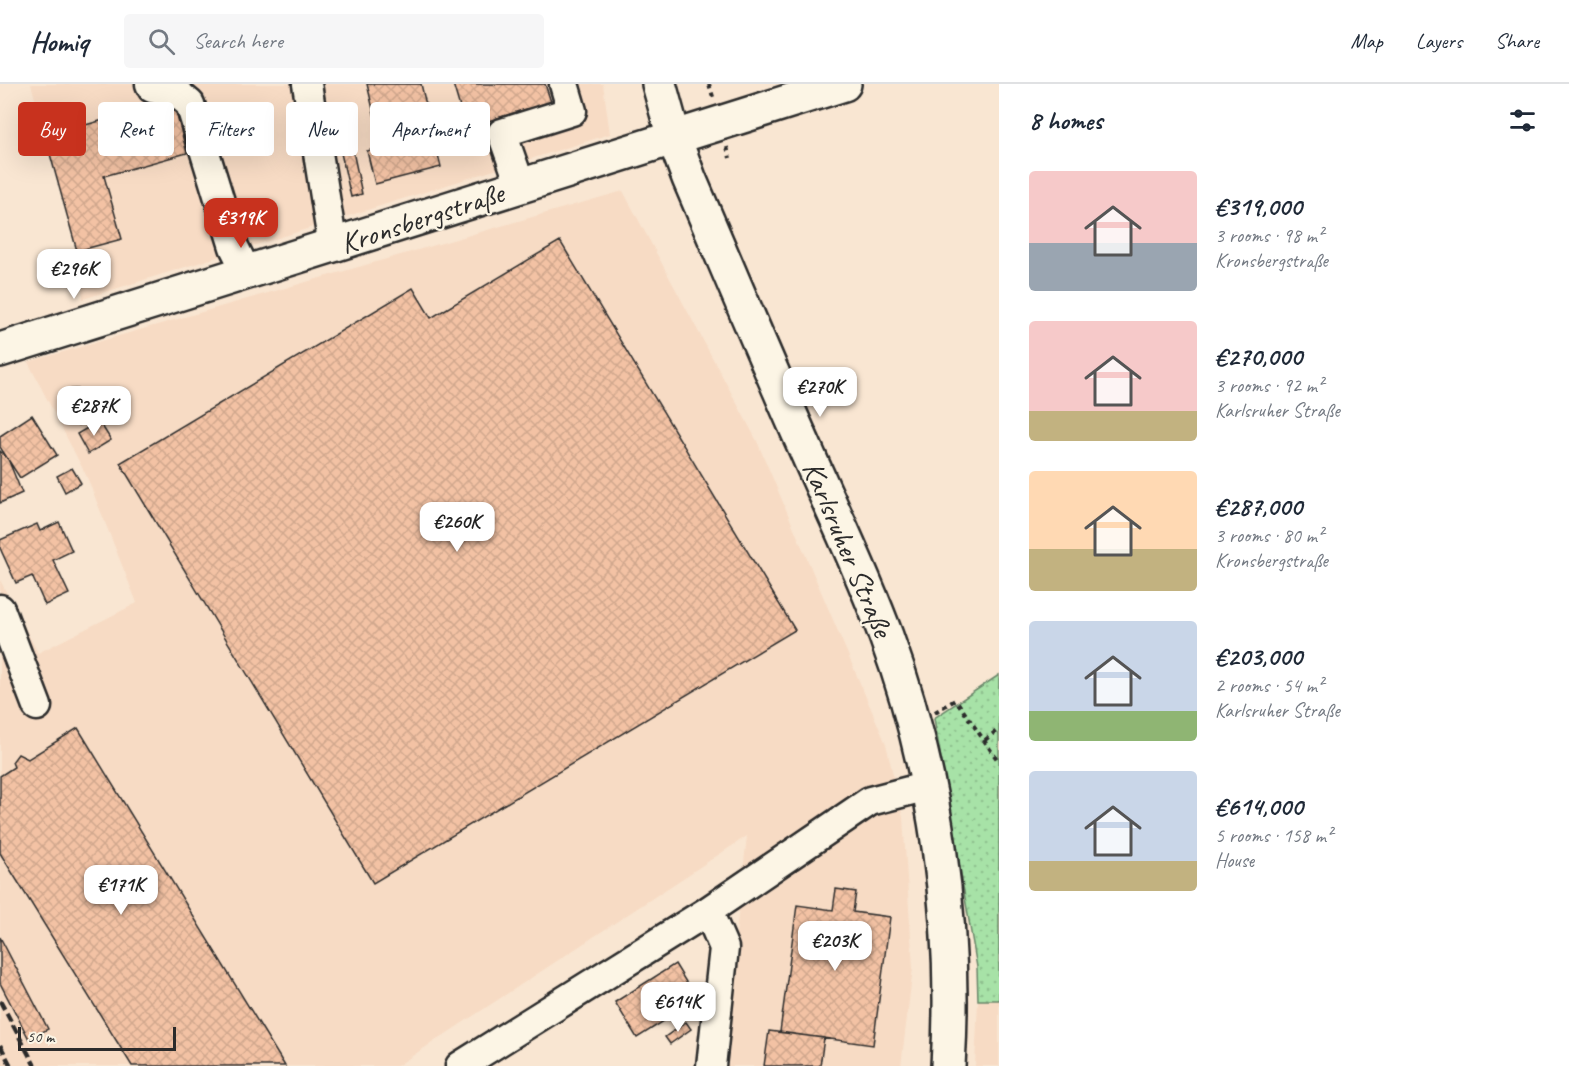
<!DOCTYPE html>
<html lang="en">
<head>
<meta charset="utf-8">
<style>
	:root { --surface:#fff; --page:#f6f6f7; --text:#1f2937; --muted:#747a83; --line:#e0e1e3; --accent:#c8321e }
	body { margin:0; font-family:Caveat,sans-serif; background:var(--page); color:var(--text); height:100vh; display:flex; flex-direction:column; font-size:22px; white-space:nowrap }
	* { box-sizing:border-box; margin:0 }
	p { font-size:20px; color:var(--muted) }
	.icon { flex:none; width:33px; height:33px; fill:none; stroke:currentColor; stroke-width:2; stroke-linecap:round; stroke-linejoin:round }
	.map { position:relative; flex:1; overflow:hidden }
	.panel { display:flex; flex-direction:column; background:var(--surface); width:570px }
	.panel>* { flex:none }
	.banner { position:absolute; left:18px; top:18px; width:570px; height:54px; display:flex; gap:12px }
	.scale { position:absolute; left:18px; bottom:15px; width:158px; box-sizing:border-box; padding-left:6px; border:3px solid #2b2b2b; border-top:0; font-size:16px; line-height:21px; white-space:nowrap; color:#2b2b2b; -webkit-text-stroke:4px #fcf5e5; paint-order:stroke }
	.price { position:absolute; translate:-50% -51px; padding:0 14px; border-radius:12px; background:#fff; color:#222; font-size:20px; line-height:39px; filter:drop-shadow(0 2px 3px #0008) }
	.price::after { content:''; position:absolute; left:50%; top:36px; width:18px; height:14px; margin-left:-9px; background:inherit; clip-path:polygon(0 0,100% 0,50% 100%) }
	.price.current { background:var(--accent); color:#fff }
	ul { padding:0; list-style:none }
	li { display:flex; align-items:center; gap:18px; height:150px; padding:0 30px }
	li span { display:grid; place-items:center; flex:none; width:168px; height:120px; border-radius:6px; color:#555 }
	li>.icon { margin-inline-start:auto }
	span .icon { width:72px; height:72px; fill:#fffc; stroke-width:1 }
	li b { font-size:26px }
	h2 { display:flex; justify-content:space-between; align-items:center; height:72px; padding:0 30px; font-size:26px }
	.pill { padding:0 21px; border-radius:6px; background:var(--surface); box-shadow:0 6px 24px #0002; font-size:21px; line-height:54px }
	.pill.current { background:var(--accent); color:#fff }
	header { display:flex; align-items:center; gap:36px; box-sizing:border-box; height:84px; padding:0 30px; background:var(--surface); border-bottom:2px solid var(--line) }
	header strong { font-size:28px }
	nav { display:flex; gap:33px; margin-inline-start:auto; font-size:21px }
	.search { width:420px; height:54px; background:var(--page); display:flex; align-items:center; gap:15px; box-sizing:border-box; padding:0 21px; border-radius:6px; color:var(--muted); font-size:22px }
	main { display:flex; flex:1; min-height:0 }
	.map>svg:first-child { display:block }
	.built { fill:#f7dbc4 }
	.park { fill:url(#park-dots); stroke:#698669; stroke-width:1.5 }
	.building { fill:url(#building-cross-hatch); stroke:#2b2b2b; stroke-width:1.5 }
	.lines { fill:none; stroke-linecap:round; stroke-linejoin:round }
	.minor-casing { stroke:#2b2b2b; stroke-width:33 }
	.major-casing { stroke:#2b2b2b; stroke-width:38 }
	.path { stroke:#2b2b2b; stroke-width:4; stroke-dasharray:4.5 4.5; stroke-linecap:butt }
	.minor { stroke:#fcf5e5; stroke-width:28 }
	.major { stroke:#fcf5e5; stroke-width:33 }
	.rail { stroke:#2b2b2b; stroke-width:4.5; stroke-dasharray:9 4.5; stroke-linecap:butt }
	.labels { text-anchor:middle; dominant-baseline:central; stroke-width:4.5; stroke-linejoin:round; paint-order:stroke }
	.street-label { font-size:30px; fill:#2b2b2b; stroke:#fcf5e5 }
</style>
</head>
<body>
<header>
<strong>Homiq</strong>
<div class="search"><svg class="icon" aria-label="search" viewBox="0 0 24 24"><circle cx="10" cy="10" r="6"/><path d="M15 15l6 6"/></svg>Search here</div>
<nav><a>Map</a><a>Layers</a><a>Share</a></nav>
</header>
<main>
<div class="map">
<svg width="999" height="982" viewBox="0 0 999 982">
	<defs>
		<pattern id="park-dots" width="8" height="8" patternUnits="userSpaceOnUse" patternTransform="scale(1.5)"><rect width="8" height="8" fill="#a7e2a7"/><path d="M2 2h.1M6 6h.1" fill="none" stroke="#90c290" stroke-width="1.8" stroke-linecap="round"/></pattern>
		<pattern id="building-cross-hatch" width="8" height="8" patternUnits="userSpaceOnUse" patternTransform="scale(1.5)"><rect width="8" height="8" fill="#f3c2a4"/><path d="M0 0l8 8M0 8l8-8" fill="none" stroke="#d0a78d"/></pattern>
	</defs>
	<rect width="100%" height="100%" fill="#f9e6d2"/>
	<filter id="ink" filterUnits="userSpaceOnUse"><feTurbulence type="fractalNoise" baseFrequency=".0167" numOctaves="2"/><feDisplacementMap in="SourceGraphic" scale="12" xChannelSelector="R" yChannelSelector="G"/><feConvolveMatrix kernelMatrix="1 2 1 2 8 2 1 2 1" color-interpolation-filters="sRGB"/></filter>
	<g filter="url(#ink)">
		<path class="built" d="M31,0H603L610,50L83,215L77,167Z
			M623,107L756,355L886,660L903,734L913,884L901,982H721L747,752L397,982H0V496L38,569L137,519L87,393L28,278Z
			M978,916H999V982H975Z"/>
		<path class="park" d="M999,591V916H978L977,883L934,634Z"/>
		<path class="building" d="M367,0H421L433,50L382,63Z
			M453,0H545L551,18L488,37L490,41L467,47Z
			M173,17L187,69L104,92L122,155L77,167L45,52Z
			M433,50L441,83L375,100L367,67Z
			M353,67L362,110L351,113L341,69Z
			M560,157L795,546L373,799L120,379L413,204L431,234Z
			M57 323a18 18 0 1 1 36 0a18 18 0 1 1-36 0Z
			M32,331L57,371L20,394L0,363V352Z
			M99,337L111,356L88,370L77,350Z
			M0,367L8,375L22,409L0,419Z
			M72,384L81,399L65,408L57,392Z
			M59,438L72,467L53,476L69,510L45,521L32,492L16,499L0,464V456L37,440L40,447Z
			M78,644L285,982H132L0,769V692L14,683L12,678L18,670L28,675Z
			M836,805L856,808L853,828L890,833L873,961L780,948L797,821L833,826Z
			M0,853L48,945L29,955L0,899Z
			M675,880L697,916L637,954L615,918Z
			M686,938L691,945L670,960L665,953Z
			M769,947L824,954L820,982H764Z"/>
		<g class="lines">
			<g class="minor-casing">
				<path id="minor" d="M150,0L152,4L178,10L190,20L234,163L247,189
					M307,0L333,163
					M521,103L502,49L572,27L564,0
					M0,525L37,622
					M708,827L724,864L711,982
					M460,982L708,827L870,717L928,702"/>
			</g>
			<g class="major-casing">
				<path id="major" d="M659,0L674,54L689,94C728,185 766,276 806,366C833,428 863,489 886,552C936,687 957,839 948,982
					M0,266L844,0"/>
			</g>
			<path class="path" d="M709,0L714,16
				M727,63L730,74
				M958,619L999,678
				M935,628L955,616
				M985,656L999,645"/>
			<use href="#minor" class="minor"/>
			<use href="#major" class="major"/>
			<path class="rail" d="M0,917L35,982
				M0,961L11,982"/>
		</g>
	</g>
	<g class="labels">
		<g class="street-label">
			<text transform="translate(422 134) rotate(-18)">Kronsbergstraße</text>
			<text transform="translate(848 465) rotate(67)">Karlsruher Straße</text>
		</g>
	</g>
</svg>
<div class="scale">50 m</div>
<b class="price current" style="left:241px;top:165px">€319K</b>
<b class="price" style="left:74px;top:216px">€296K</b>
<b class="price" style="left:820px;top:334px">€270K</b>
<b class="price" style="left:94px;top:353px">€287K</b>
<b class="price" style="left:457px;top:469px">€260K</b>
<b class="price" style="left:121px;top:832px">€171K</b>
<b class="price" style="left:835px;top:888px">€203K</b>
<b class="price" style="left:678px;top:949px">€614K</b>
<div class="banner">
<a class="pill current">Buy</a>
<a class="pill">Rent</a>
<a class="pill">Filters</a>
<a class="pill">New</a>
<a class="pill">Apartment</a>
</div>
</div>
<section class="panel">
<h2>8 homes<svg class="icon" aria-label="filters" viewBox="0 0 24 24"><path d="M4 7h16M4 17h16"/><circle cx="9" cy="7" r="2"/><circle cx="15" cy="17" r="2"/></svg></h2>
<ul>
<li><span style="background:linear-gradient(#f6c9c9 60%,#9aa5b1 0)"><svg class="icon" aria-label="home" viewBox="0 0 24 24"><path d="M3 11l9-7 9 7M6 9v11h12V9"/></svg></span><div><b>€319,000</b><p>3 rooms · 98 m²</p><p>Kronsbergstraße</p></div></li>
<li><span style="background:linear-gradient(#f6c9c9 75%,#c2b280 0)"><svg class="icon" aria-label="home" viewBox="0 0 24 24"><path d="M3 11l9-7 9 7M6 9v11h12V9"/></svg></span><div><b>€270,000</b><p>3 rooms · 92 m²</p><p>Karlsruher Straße</p></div></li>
<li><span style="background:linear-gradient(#ffd9b3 65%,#c2b280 0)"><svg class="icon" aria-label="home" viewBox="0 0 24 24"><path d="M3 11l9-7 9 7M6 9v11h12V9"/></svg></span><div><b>€287,000</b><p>3 rooms · 80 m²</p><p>Kronsbergstraße</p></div></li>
<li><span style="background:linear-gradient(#c9d6e8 75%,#8fb573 0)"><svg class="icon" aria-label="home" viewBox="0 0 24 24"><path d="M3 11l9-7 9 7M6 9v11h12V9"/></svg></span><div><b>€203,000</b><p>2 rooms · 54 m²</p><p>Karlsruher Straße</p></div></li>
<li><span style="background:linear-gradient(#c9d6e8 75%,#c2b280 0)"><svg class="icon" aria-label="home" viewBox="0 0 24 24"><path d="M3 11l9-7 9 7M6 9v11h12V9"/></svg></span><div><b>€614,000</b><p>5 rooms · 158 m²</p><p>House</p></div></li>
</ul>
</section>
</main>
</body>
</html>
